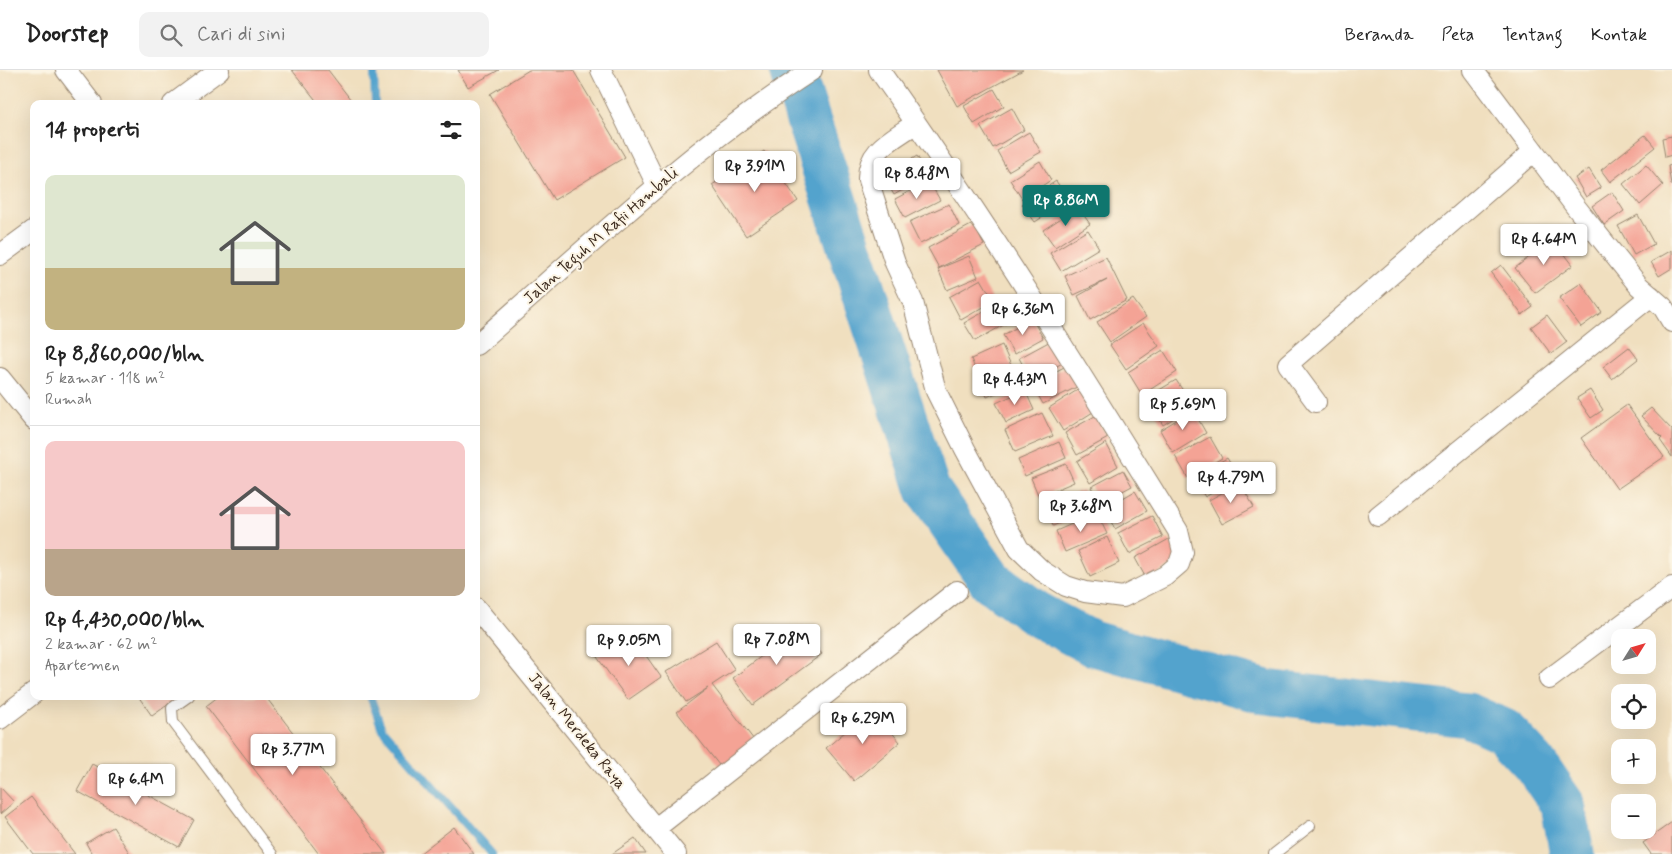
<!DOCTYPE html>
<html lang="id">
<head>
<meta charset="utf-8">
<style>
	:root { --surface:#fff; --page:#f2f2f2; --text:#222; --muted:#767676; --line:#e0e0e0; --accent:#0f766e }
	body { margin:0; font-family:Mynerve,sans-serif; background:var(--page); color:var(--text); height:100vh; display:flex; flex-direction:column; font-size:19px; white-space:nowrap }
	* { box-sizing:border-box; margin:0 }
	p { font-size:16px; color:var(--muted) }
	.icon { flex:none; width:28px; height:28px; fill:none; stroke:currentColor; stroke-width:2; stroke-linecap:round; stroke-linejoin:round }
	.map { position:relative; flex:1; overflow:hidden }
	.side { position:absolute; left:30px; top:30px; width:450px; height:600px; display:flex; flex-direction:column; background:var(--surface); border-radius:10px; box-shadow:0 5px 20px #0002 }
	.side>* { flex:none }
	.needle { width:32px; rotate:53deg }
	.fabs { position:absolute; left:1611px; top:559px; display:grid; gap:10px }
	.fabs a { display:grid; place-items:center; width:45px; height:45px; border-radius:10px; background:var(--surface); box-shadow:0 5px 20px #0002; font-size:25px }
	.price { position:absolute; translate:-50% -42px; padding:0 11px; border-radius:5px; background:#fff; color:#222; font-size:16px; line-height:32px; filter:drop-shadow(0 1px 2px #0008) }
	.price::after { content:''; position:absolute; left:50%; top:30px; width:15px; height:11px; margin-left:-8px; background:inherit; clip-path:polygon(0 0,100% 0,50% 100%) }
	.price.current { background:var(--accent); color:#fff }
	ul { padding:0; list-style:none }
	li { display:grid; align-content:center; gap:10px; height:265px; padding:0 15px }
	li+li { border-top:1px solid var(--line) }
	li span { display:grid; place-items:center; height:155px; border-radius:10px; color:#555 }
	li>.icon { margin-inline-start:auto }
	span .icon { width:90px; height:90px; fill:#fffc; stroke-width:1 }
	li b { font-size:21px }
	h2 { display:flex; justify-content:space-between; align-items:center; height:60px; padding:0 15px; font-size:21px }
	header { display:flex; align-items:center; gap:30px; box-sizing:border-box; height:70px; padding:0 25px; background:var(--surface); border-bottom:1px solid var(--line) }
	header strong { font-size:24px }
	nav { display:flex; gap:28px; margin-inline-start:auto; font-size:18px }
	.search { width:350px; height:45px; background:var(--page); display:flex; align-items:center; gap:12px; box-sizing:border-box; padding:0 18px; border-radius:10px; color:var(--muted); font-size:19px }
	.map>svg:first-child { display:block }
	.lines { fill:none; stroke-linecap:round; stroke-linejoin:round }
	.stream { stroke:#53a3cd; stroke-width:8 }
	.river { stroke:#53a3cd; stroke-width:45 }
	.building { fill:#f4a395 }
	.service-casing { stroke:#96846e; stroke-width:12 }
	.minor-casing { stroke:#96846e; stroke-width:22 }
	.service { stroke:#fff; stroke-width:10 }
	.minor { stroke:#fff; stroke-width:20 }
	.labels { text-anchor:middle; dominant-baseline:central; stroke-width:4; stroke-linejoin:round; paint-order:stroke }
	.street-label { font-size:16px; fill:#3b2a1e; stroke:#fcf5e5 }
</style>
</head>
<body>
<header>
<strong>Doorstep</strong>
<div class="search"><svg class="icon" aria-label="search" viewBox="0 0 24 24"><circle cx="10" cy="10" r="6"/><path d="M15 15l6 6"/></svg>Cari di sini</div>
<nav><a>Beranda</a><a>Peta</a><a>Tentang</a><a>Kontak</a></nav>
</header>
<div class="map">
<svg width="1672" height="784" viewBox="0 0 1672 784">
	<rect width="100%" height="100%" fill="#fcf5e5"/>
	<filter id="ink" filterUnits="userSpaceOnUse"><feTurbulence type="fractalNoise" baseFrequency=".02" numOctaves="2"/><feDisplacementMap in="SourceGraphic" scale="10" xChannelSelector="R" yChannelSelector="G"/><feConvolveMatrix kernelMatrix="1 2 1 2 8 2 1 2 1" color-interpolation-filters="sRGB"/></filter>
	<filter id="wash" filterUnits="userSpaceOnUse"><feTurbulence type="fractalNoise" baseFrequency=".0096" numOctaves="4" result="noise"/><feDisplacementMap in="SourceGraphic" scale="20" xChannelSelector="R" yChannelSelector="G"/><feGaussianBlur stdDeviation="1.12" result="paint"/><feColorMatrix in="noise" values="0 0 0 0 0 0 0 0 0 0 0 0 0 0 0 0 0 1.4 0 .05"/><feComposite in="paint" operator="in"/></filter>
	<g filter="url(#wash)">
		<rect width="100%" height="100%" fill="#f0dfbf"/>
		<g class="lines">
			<path class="stream" d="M374,0L375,34
				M370,626L382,659L492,784"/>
			<path class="river" d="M792,0L928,420L991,511L1040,546L1091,573L1266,622L1468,645L1504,661L1534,693L1563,735L1572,784"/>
		</g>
		<g id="blocks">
			<path class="building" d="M292,0H328L354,34H319Z
				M458,0H499L468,17Z
				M529,0H573L625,87L554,130L490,24Z
				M937,0H1023L957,36Z
				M994,19L1004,36L974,54L964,36Z
				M1012,38L1024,60L993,78L980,56Z
				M1029,62L1041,82L1008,101L997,81Z
				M1645,65L1655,77L1610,112L1601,100Z
				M1672,66V85L1665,87L1662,68Z
				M764,81L798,131L746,166L712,115Z
				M917,86L928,105L894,125L883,106Z
				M1040,91L1051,110L1022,129L1010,110Z
				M1646,95L1663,115L1640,135L1623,114Z
				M1672,95V115H1671L1668,96Z
				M1589,99L1601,118L1586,127L1575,108Z
				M929,111L940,130L905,148L895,129Z
				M1056,111L1069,130L1035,152L1022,134Z
				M1612,122L1624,141L1604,155L1592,136Z
				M949,134L959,155L920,174L909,152Z
				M1078,137L1090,154L1055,177L1043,160Z
				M1638,145L1654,174L1634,185L1618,156Z
				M973,154L984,175L939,198L928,178Z
				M1088,160L1099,178L1061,201L1050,183Z
				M1553,169L1573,195L1535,223L1515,198Z
				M1672,180V198L1659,206L1651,192Z
				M969,186L978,207L947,220L938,199Z
				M1106,187L1127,230L1090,250L1078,226L1107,210L1074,225L1065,206Z
				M1501,195L1533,237L1522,245L1491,203Z
				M981,209L994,231L961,250L949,227Z
				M1581,213L1602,242L1581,257L1559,228Z
				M1133,229L1146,247L1110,272L1097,252Z
				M1005,230L1016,248L975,271L964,253Z
				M1547,245L1567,272L1551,284L1531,257Z
				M1032,249L1043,268L1014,284L1003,265Z
				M1143,253L1159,276L1126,299L1110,275Z
				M1056,268L1068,290L1031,310L1019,288Z
				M1002,275L1019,313L987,327L971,289Z
				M1629,277L1638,289L1612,309L1603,297Z
				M1163,280L1177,302L1142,325L1128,302Z
				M1066,296L1077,317L1043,334L1032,314Z
				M1176,310L1193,336L1163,355L1146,328Z
				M1079,319L1093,342L1063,361L1049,338Z
				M1025,320L1034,340L1006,353L996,333Z
				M1590,320L1603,340L1591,348L1577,328Z
				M1627,335L1664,387L1617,419L1581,368Z
				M1651,338L1672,360V387L1660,370L1662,368L1641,346Z
				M1193,340L1206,363L1173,383L1160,360Z
				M1042,343L1053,366L1015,382L1005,360Z
				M1095,346L1108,368L1077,385L1065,363Z
				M1210,367L1222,388L1188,408L1175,386Z
				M1059,372L1066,388L1025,406L1018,390Z
				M1106,373L1118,396L1090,413L1077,391Z
				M1227,388L1239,408L1205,427L1193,407Z
				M1066,394L1074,412L1039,427L1031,408Z
				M1123,400L1132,416L1100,433L1091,417Z
				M1240,413L1254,437L1222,454L1209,430Z
				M1082,420L1090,440L1053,456L1045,436Z
				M1135,421L1147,441L1115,459L1104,439Z
				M1097,443L1107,464L1065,482L1056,461Z
				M1152,446L1163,467L1129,484L1118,463Z
				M1107,467L1119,493L1090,507L1078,481Z
				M1169,469L1181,490L1147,510L1135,488Z
				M801,556L822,584L753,635L733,608Z
				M630,563L661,607L628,630L597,587Z
				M716,571L735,600L712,615L757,674L723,700L677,642L708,618L686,632L666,602Z
				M138,626H180L152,646Z
				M219,626H265L386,784H319L206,636Z
				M872,639L900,672L854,711L826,678Z
				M92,694L194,750L179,777L77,721Z
				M0,717L14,732L0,744Z
				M31,727L75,784H33L5,747Z
				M1672,752V784H1651L1643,773Z
				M113,757L130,784H92L86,773Z
				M454,757L474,784H419Z
				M635,768L646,784H612Z"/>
		</g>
	</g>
	<g filter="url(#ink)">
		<use href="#blocks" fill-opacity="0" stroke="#96846e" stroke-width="1"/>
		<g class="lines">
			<g class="service-casing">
				<path id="service" d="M189,626L172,638L173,652L272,784
					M1274,784L1310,756"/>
			</g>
			<g class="minor-casing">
				<path id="minor" d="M66,0L92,34
					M601,0L657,115
					M879,0C985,150 1082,305 1178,461L1183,482L1179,494L1165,506L1123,527L1085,522L1066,516L1042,501L1019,479L965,379L936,321L913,232L895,193L868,110C867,79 894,69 916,53
					M1473,0L1575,136L1639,216L1663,237L1672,252
					M173,34L219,0
					M0,185L34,160
					M476,275C585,180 690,79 812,0
					M0,308L34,350
					M1316,332L1288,294L1534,81
					M1378,446L1651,226
					M476,538L676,784
					M1549,609L1672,517
					M0,649L34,623
					M656,758L957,521"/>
			</g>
			<use href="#service" class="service"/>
			<use href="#minor" class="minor"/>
		</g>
	</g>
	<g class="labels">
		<g class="street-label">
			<text transform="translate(601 166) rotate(-41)">Jalan Teguh M Rafii Hambali</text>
			<text transform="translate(577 661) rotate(51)">Jalan Merdeka Raya</text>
		</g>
	</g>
</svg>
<div class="fabs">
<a><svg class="needle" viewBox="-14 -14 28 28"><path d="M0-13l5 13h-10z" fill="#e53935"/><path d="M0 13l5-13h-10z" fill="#767676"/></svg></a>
<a><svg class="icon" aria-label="locate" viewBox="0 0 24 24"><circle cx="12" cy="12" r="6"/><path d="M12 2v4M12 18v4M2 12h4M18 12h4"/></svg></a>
<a>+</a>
<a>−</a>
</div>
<b class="price" style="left:755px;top:123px">Rp 3.91M</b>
<b class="price" style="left:917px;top:130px">Rp 8.48M</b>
<b class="price current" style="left:1066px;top:157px">Rp 8.86M</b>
<b class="price" style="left:1544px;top:196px">Rp 4.64M</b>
<b class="price" style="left:1023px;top:266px">Rp 6.36M</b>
<b class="price" style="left:1015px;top:336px">Rp 4.43M</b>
<b class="price" style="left:1183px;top:361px">Rp 5.69M</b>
<b class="price" style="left:1231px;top:434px">Rp 4.79M</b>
<b class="price" style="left:1081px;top:463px">Rp 3.68M</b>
<b class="price" style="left:777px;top:596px">Rp 7.08M</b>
<b class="price" style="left:629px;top:597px">Rp 9.05M</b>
<b class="price" style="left:863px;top:675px">Rp 6.29M</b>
<b class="price" style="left:293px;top:706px">Rp 3.77M</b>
<b class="price" style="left:136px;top:736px">Rp 6.4M</b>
<section class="side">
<h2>14 properti<svg class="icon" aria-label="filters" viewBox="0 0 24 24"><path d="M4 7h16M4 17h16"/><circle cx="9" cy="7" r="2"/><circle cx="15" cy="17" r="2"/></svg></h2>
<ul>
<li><span style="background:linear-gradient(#dfe7d0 60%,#c2b280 0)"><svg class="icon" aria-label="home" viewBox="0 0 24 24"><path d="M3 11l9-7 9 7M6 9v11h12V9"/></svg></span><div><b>Rp 8,860,000/bln</b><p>5 kamar · 118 m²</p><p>Rumah</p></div></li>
<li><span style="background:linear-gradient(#f6c9c9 70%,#b9a48a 0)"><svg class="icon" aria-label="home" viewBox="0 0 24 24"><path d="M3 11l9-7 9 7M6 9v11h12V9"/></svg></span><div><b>Rp 4,430,000/bln</b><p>2 kamar · 62 m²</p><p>Apartemen</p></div></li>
</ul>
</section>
</div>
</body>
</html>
